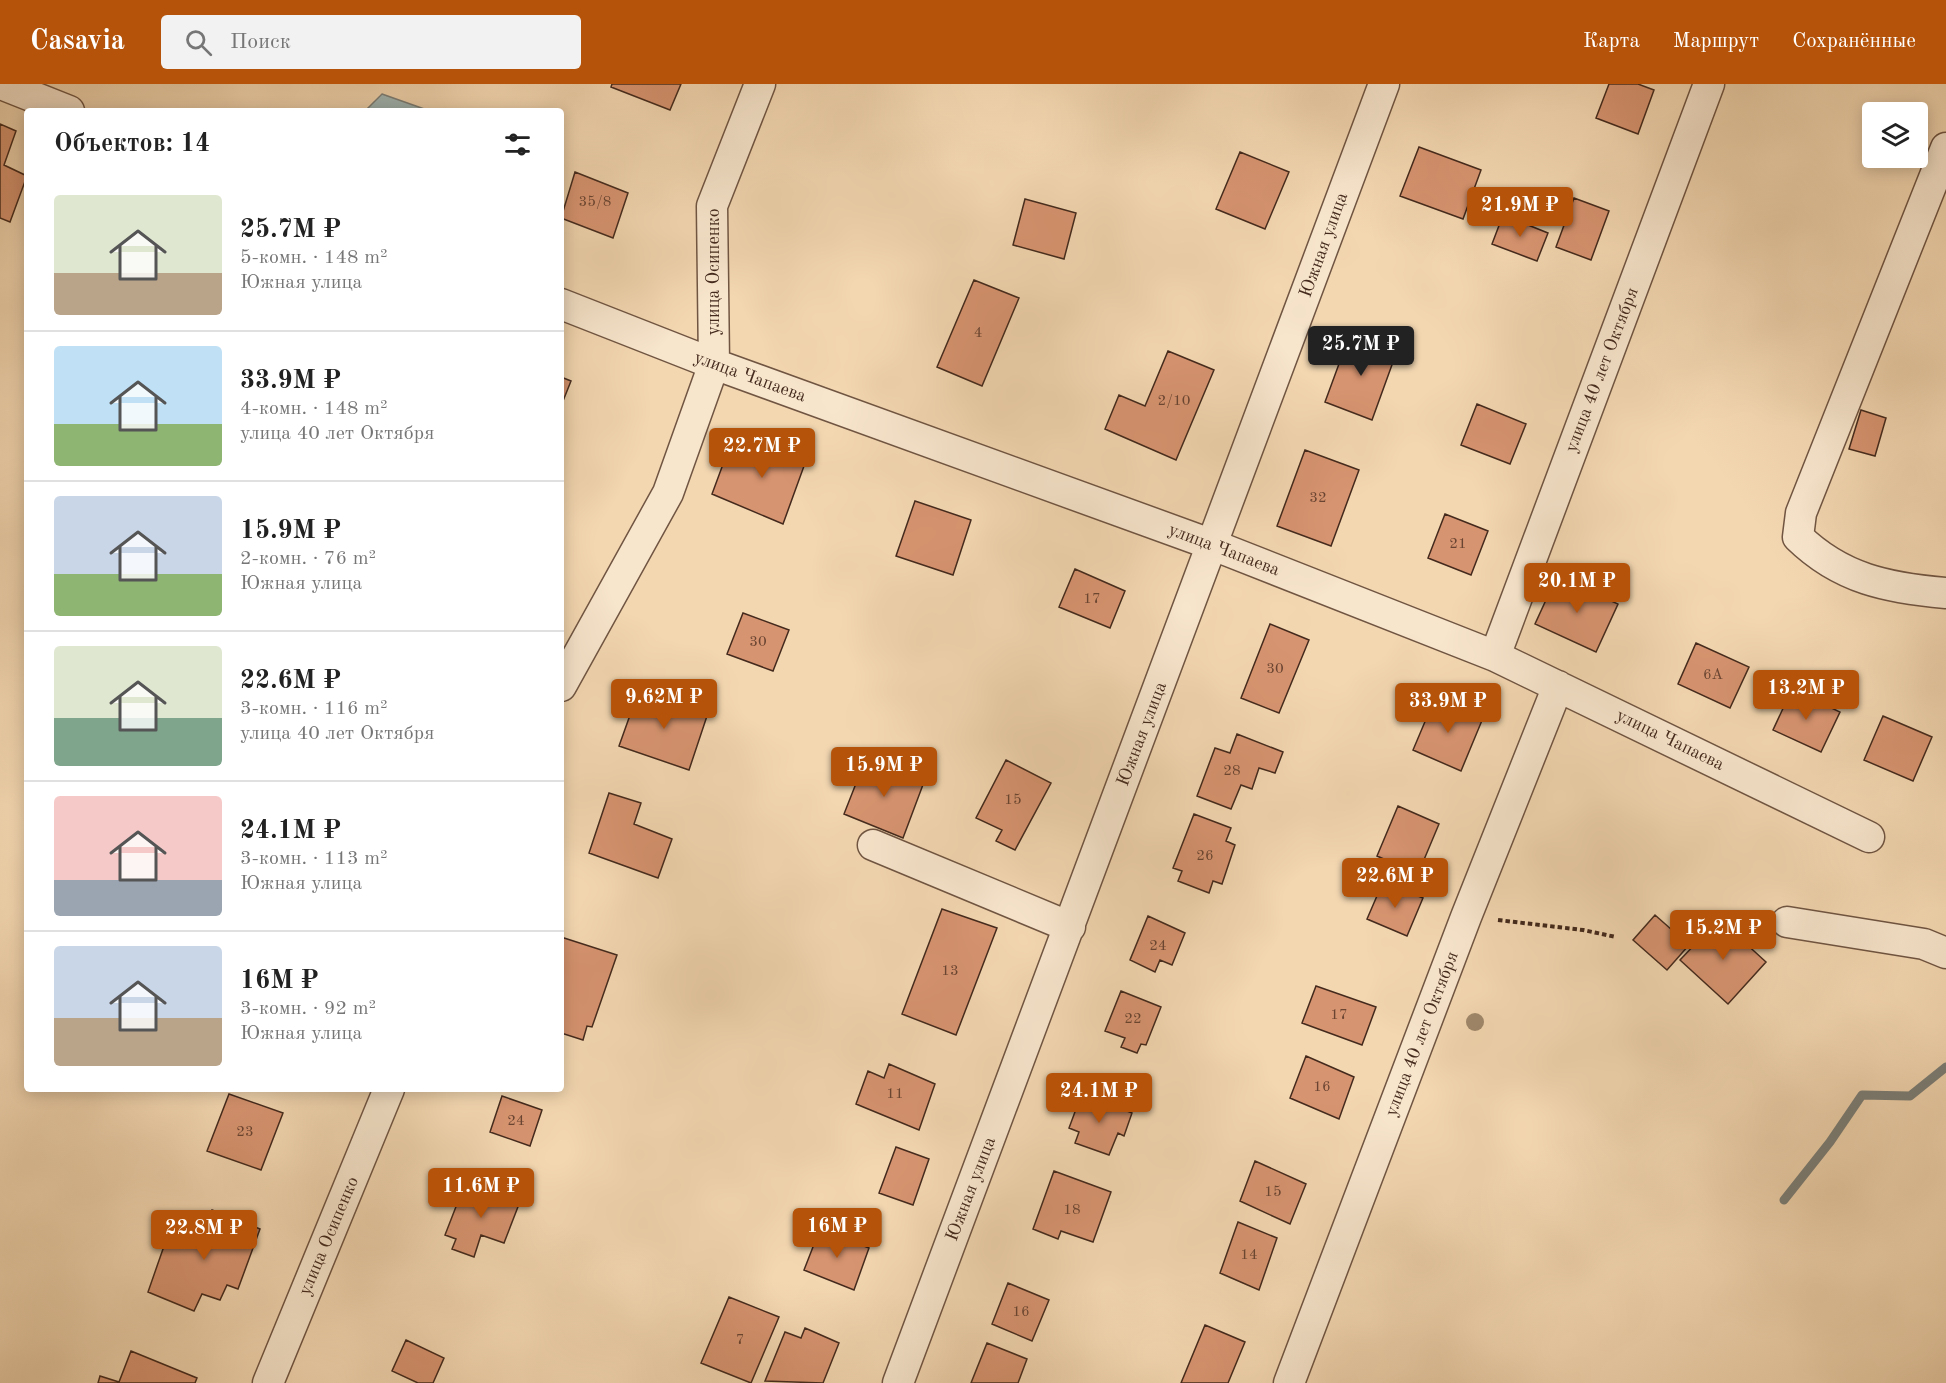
<!DOCTYPE html>
<html lang="ru">
<head>
<meta charset="utf-8">
<style>
	:root { --surface:#fff; --page:#f2f2f2; --text:#222; --muted:#767676; --line:#e0e0e0; --accent:#b45309 }
	body { margin:0; font-family:"Old Standard TT",serif; background:var(--page); color:var(--text); height:100vh; display:flex; flex-direction:column; font-size:22px; white-space:nowrap }
	* { box-sizing:border-box; margin:0 }
	p { font-size:20px; color:var(--muted) }
	.icon { flex:none; width:33px; height:33px; fill:none; stroke:currentColor; stroke-width:2; stroke-linecap:round; stroke-linejoin:round }
	.map { position:relative; flex:1; overflow:hidden }
	.drawer { position:absolute; left:24px; top:24px; width:540px; height:984px; display:flex; flex-direction:column; background:var(--surface); border-radius:6px; box-shadow:0 3px 15px #0003 }
	.drawer>* { flex:none }
	.tools { position:absolute; left:1862px; top:18px; display:grid; gap:12px }
	.tools a { display:grid; place-items:center; width:66px; height:66px; border-radius:6px; background:var(--surface); box-shadow:0 3px 15px #0003; font-size:30px }
	.price { position:absolute; translate:-50% -51px; padding:0 14px; border-radius:6px; background:var(--accent); color:#fff; font-size:20px; line-height:39px; filter:drop-shadow(0 2px 3px #0008) }
	.price::after { content:''; position:absolute; left:50%; top:36px; width:18px; height:14px; margin-left:-9px; background:inherit; clip-path:polygon(0 0,100% 0,50% 100%) }
	.price.on { background:#222; color:#fff }
	ul { padding:0; list-style:none }
	li { display:flex; align-items:center; gap:18px; height:150px; padding:0 30px }
	li+li { border-top:2px solid var(--line) }
	li span { display:grid; place-items:center; flex:none; width:168px; height:120px; border-radius:6px; color:#555 }
	li>.icon { margin-inline-start:auto }
	span .icon { width:72px; height:72px; fill:#fffc; stroke-width:1 }
	li b { font-size:26px }
	h2 { display:flex; justify-content:space-between; align-items:center; height:72px; padding:0 30px; font-size:26px }
	header { display:flex; align-items:center; gap:36px; box-sizing:border-box; height:84px; padding:0 30px; background:var(--accent); color:#fff }
	header strong { font-size:28px }
	nav { display:flex; gap:33px; margin-inline-start:auto; font-size:21px }
	.search { width:420px; height:54px; background:var(--page); display:flex; align-items:center; gap:15px; box-sizing:border-box; padding:0 21px; border-radius:6px; color:var(--muted); font-size:22px }
	.map>svg:first-child { display:block }
	.water { fill:#a0b7b6; stroke:#7b7f79; stroke-width:1.5 }
	.lines { fill:none; stroke-linecap:round; stroke-linejoin:round }
	.stream { stroke:#7b7f79; stroke-width:9 }
	.building { fill:#d79470; stroke:#442a1d; stroke-width:1.5 }
	.minor-casing { stroke:#705542; stroke-width:33 }
	.path { stroke:#442a1d; stroke-width:4; stroke-dasharray:4.5 3; stroke-linecap:butt }
	.minor { stroke:#f7e5cc; stroke-width:30 }
	.tree { fill:#a0886c }
	.labels { text-anchor:middle; dominant-baseline:central; stroke-width:6; stroke-linejoin:round; paint-order:stroke }
	.number-label { font-size:15px; fill:#694432 }
	.street-label { font-size:18px; fill:#442a1d; stroke:#f7e5cc }
</style>
</head>
<body>
<header>
<strong>Casavia</strong>
<div class="search"><svg class="icon" aria-label="search" viewBox="0 0 24 24"><circle cx="10" cy="10" r="6"/><path d="M15 15l6 6"/></svg>Поиск</div>
<nav><a>Карта</a><a>Маршрут</a><a>Сохранённые</a></nav>
</header>
<div class="map">
<svg width="1946" height="1299" viewBox="0 0 1946 1299">
	<rect width="100%" height="100%" fill="#f3d7b1"/>
	<filter id="stains"><feTurbulence type="fractalNoise" baseFrequency=".00333" numOctaves="4"/><feColorMatrix values="0 0 0 0 .2 0 0 0 0 .09 0 0 0 0 .02 0 0 0 .5 -.17"/></filter>
	<radialGradient id="worn" r=".72"><stop offset=".6" stop-color="#630" stop-opacity="0"/><stop offset="1" stop-color="#630" stop-opacity=".3"/></radialGradient>
	<path class="water" d="M382,10L430,27H365Z"/>
	<g class="lines">
		<path class="stream" d="M1784,1116L1830,1058L1862,1011L1910,1012L1946,983"/>
	</g>
	<path class="building" d="M612,0H681L670,26L611,3Z
		M1609,0H1638L1654,6L1638,50L1596,34Z
		M0,40L16,47L4,81L27,92L10,138L0,134Z
		M1419,63L1481,86L1463,135L1400,112Z
		M1240,68L1289,88L1265,145L1216,125Z
		M575,88L628,109L613,154L561,134Z
		M1574,114L1609,127L1591,176L1556,163Z
		M1025,115L1076,129L1064,175L1013,161Z
		M1503,131L1548,149L1537,177L1492,160Z
		M974,196L1019,214L982,302L937,283Z
		M1350,250L1397,267L1372,336L1325,318Z
		M1168,267L1214,286L1176,376L1105,345L1119,311L1145,322Z
		M561,293L571,297L561,322Z
		M1477,320L1526,340L1510,380L1461,361Z
		M1861,326L1886,334L1875,372L1849,365Z
		M762,354L808,371L783,440L712,410L729,364L754,375Z
		M1305,366L1359,386L1331,462L1277,442Z
		M915,417L971,436L953,491L896,472Z
		M1445,430L1488,447L1471,491L1428,474Z
		M1075,485L1125,507L1110,544L1059,523Z
		M1557,492L1618,520L1596,568L1535,540Z
		M743,529L789,546L773,587L727,570Z
		M1270,540L1309,556L1279,629L1241,614Z
		M1696,559L1749,583L1730,624L1678,600Z
		M1792,605L1840,628L1821,668L1773,646Z
		M639,606L708,629L689,686L619,662Z
		M1435,614L1483,634L1461,687L1413,666Z
		M1883,632L1932,653L1913,697L1864,676Z
		M1237,650L1283,668L1275,689L1259,684L1252,705L1241,701L1231,725L1197,712L1215,664L1230,669Z
		M866,674L924,698L903,754L844,730Z
		M1006,676L1051,699L1015,766L996,757L1002,746L976,734Z
		M609,709L641,719L634,740L672,755L658,794L589,769Z
		M1398,722L1439,740L1418,790L1377,772Z
		M1194,730L1231,744L1226,757L1235,761L1222,800L1213,797L1209,809L1178,797L1182,787L1173,784Z
		M1383,798L1423,814L1407,852L1367,835Z
		M942,825L997,844L956,951L902,930Z
		M1655,831L1689,861L1667,886L1633,856Z
		M1148,832L1185,849L1172,881L1160,876L1155,888L1130,876Z
		M1719,835L1766,878L1728,920L1680,876Z
		M561,853L617,871L592,943L587,942L583,956L561,949Z
		M1316,902L1376,923L1362,961L1302,939Z
		M1121,907L1161,923L1146,961L1141,960L1137,969L1121,963L1125,954L1105,947Z
		M1306,972L1354,993L1339,1035L1290,1014Z
		M889,980L935,1000L919,1046L856,1020L868,987L884,994Z
		M1082,1009L1132,1029L1124,1052L1118,1049L1109,1071L1075,1059L1079,1048L1069,1044Z
		M229,1010L283,1029L261,1086L207,1067Z
		M502,1012L542,1026L530,1062L490,1048Z
		M896,1063L929,1075L913,1121L879,1109Z
		M1255,1077L1306,1100L1290,1140L1240,1117Z
		M1054,1087L1111,1108L1093,1158L1061,1147L1058,1155L1033,1145Z
		M464,1102L496,1114L499,1107L521,1115L504,1159L481,1151L474,1173L452,1165L456,1155L445,1151Z
		M212,1126L260,1145L238,1205L227,1201L220,1216L202,1210L194,1227L148,1208L171,1142L203,1152Z
		M1238,1138L1277,1154L1259,1206L1220,1189Z
		M820,1145L869,1164L854,1206L804,1186Z
		M1008,1199L1049,1216L1032,1257L992,1240Z
		M729,1213L779,1233L751,1299L701,1279Z
		M1205,1241L1245,1258L1228,1299H1181Z
		M805,1244L839,1259L823,1299L765,1297L785,1248L801,1254Z
		M406,1256L444,1274L433,1299H418L392,1287Z
		M987,1259L1027,1275L1018,1299H971Z
		M131,1267L197,1294L195,1299H98L100,1292L119,1298Z"/>
	<g class="lines">
		<g class="minor-casing">
			<path id="minor" d="M1,0L69,27
				M1946,64L1801,429L1798,453C1841,495 1888,504 1946,509
				M561,220L714,280L1213,461L1495,572L1869,753
				M1495,572L1709,0
				M561,602L668,409L714,280L712,122L760,0
				M873,761L1070,843
				M1787,838L1924,860L1946,869
				M268,1299L389,1005
				M898,1299L1384,0
				M1289,1299L1466,833L1558,602"/>
		</g>
		<path class="path" d="M1498,836L1583,846L1616,853"/>
		<use href="#minor" class="minor"/>
	</g>
	<circle class="tree" cx="1475" cy="938" r="9"/>
	<g class="labels">
		<g class="number-label">
			<text x="595" y="118">35/8</text>
			<text x="978" y="249">4</text>
			<text x="1174" y="317">2/10</text>
			<text x="1318" y="414">32</text>
			<text x="1458" y="460">21</text>
			<text x="1092" y="515">17</text>
			<text x="758" y="558">30</text>
			<text x="1275" y="585">30</text>
			<text x="1713" y="591">6А</text>
			<text x="1232" y="687">28</text>
			<text x="1013" y="716">15</text>
			<text x="1205" y="772">26</text>
			<text x="1158" y="862">24</text>
			<text x="950" y="887">13</text>
			<text x="1339" y="931">17</text>
			<text x="1133" y="935">22</text>
			<text x="1322" y="1003">16</text>
			<text x="895" y="1010">11</text>
			<text x="516" y="1037">24</text>
			<text x="245" y="1048">23</text>
			<text x="1273" y="1108">15</text>
			<text x="1072" y="1126">18</text>
			<text x="1249" y="1171">14</text>
			<text x="1021" y="1228">16</text>
			<text x="740" y="1256">7</text>
		</g>
		<g class="street-label">
			<text transform="translate(1324 161) rotate(-70)">Южная улица</text>
			<text transform="translate(714 188) rotate(-90)">улица Осипенко</text>
			<text transform="translate(1602 286) rotate(-69)">улица 40 лет Октября</text>
			<text transform="translate(750 293) rotate(20)">улица Чапаева</text>
			<text transform="translate(1224 466) rotate(21)">улица Чапаева</text>
			<text transform="translate(1142 650) rotate(-69)">Южная улица</text>
			<text transform="translate(1670 656) rotate(26)">улица Чапаева</text>
			<text transform="translate(1422 950) rotate(-69)">улица 40 лет Октября</text>
			<text transform="translate(971 1105) rotate(-69)">Южная улица</text>
			<text transform="translate(329 1152) rotate(-67)">улица Осипенко</text>
		</g>
	</g>
	<rect width="100%" height="100%" filter="url(#stains)"/>
	<rect width="100%" height="100%" fill="url(#worn)"/>
</svg>
<div class="tools">
<a><svg class="icon" aria-label="layers" viewBox="0 0 24 24"><path d="M12 4l9 5-9 5-9-5zM3 14l9 5 9-5"/></svg></a>
</div>
<b class="price" style="left:1520px;top:154px">21.9M ₽</b>
<b class="price on" style="left:1361px;top:293px">25.7M ₽</b>
<b class="price" style="left:762px;top:395px">22.7M ₽</b>
<b class="price" style="left:1577px;top:530px">20.1M ₽</b>
<b class="price" style="left:1806px;top:637px">13.2M ₽</b>
<b class="price" style="left:664px;top:646px">9.62M ₽</b>
<b class="price" style="left:1448px;top:650px">33.9M ₽</b>
<b class="price" style="left:884px;top:714px">15.9M ₽</b>
<b class="price" style="left:1395px;top:825px">22.6M ₽</b>
<b class="price" style="left:1723px;top:877px">15.2M ₽</b>
<b class="price" style="left:1099px;top:1040px">24.1M ₽</b>
<b class="price" style="left:481px;top:1135px">11.6M ₽</b>
<b class="price" style="left:837px;top:1175px">16M ₽</b>
<b class="price" style="left:204px;top:1177px">22.8M ₽</b>
<section class="drawer">
<h2>Объектов: 14<svg class="icon" aria-label="filters" viewBox="0 0 24 24"><path d="M4 7h16M4 17h16"/><circle cx="9" cy="7" r="2"/><circle cx="15" cy="17" r="2"/></svg></h2>
<ul>
<li><span style="background:linear-gradient(#dfe7d0 65%,#b9a48a 0)"><svg class="icon" aria-label="home" viewBox="0 0 24 24"><path d="M3 11l9-7 9 7M6 9v11h12V9"/></svg></span><div><b>25.7M ₽</b><p>5-комн. · 148 m²</p><p>Южная улица</p></div></li>
<li><span style="background:linear-gradient(#bfe0f5 65%,#8fb573 0)"><svg class="icon" aria-label="home" viewBox="0 0 24 24"><path d="M3 11l9-7 9 7M6 9v11h12V9"/></svg></span><div><b>33.9M ₽</b><p>4-комн. · 148 m²</p><p>улица 40 лет Октября</p></div></li>
<li><span style="background:linear-gradient(#c9d6e8 65%,#8fb573 0)"><svg class="icon" aria-label="home" viewBox="0 0 24 24"><path d="M3 11l9-7 9 7M6 9v11h12V9"/></svg></span><div><b>15.9M ₽</b><p>2-комн. · 76 m²</p><p>Южная улица</p></div></li>
<li><span style="background:linear-gradient(#dfe7d0 60%,#7fa58c 0)"><svg class="icon" aria-label="home" viewBox="0 0 24 24"><path d="M3 11l9-7 9 7M6 9v11h12V9"/></svg></span><div><b>22.6M ₽</b><p>3-комн. · 116 m²</p><p>улица 40 лет Октября</p></div></li>
<li><span style="background:linear-gradient(#f6c9c9 70%,#9aa5b1 0)"><svg class="icon" aria-label="home" viewBox="0 0 24 24"><path d="M3 11l9-7 9 7M6 9v11h12V9"/></svg></span><div><b>24.1M ₽</b><p>3-комн. · 113 m²</p><p>Южная улица</p></div></li>
<li><span style="background:linear-gradient(#c9d6e8 60%,#b9a48a 0)"><svg class="icon" aria-label="home" viewBox="0 0 24 24"><path d="M3 11l9-7 9 7M6 9v11h12V9"/></svg></span><div><b>16M ₽</b><p>3-комн. · 92 m²</p><p>Южная улица</p></div></li>
</ul>
</section>
</div>
</body>
</html>
